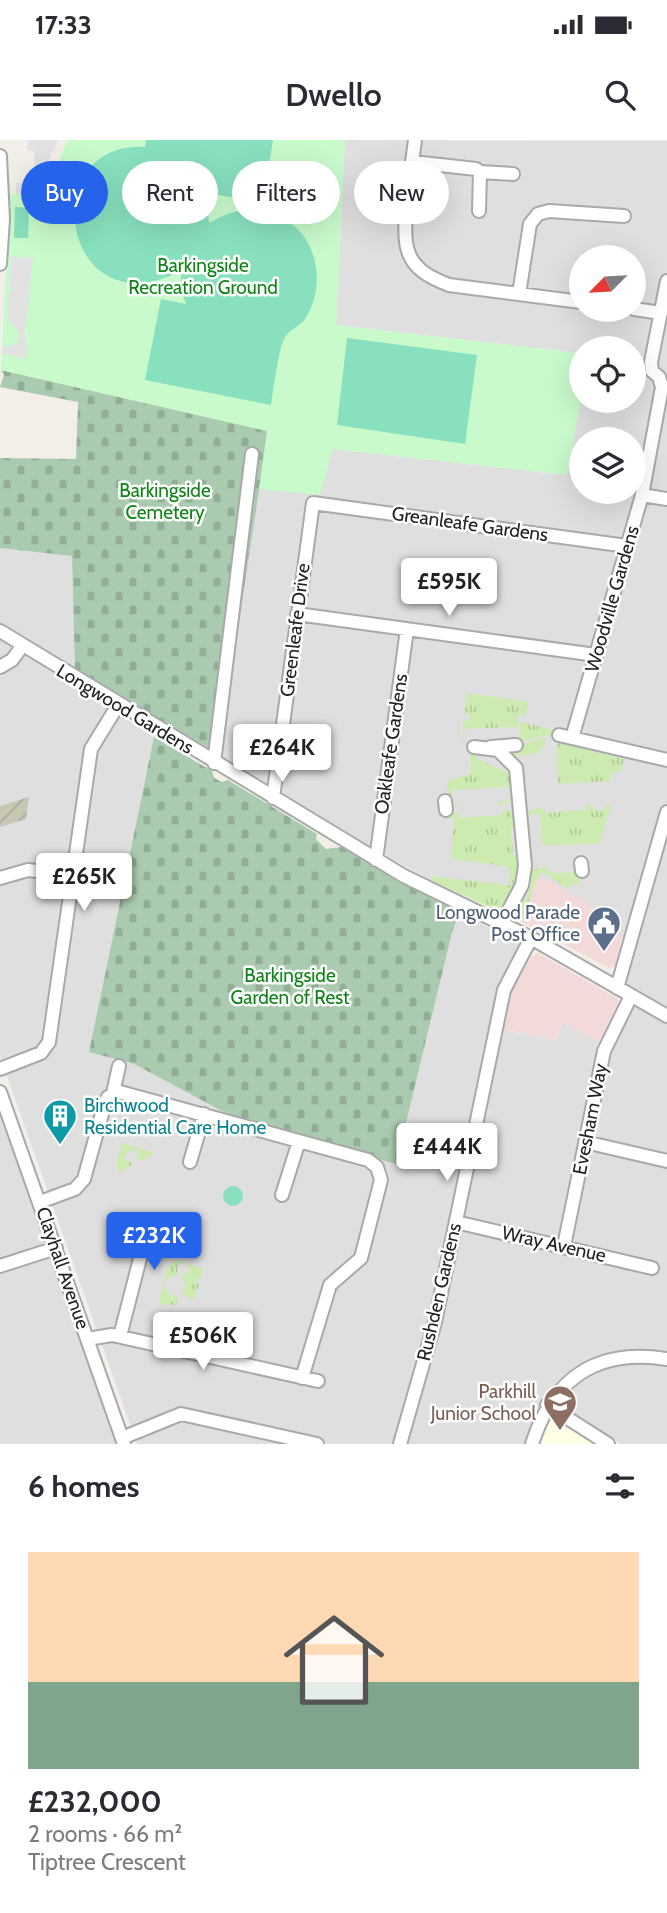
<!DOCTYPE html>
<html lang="en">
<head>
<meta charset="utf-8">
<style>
	:root { --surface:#fff; --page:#f2f2f3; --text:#2b2b33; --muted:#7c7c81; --accent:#2563eb }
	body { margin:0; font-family:Cabin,sans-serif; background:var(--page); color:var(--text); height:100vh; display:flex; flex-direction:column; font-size:26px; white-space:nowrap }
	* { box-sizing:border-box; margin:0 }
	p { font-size:23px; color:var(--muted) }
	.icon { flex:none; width:38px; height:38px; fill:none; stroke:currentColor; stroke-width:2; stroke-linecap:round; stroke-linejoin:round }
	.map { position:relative; height:1304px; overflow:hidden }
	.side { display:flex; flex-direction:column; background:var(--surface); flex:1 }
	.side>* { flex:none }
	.guide { position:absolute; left:21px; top:21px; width:626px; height:63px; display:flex; gap:14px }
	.needle { width:46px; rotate:246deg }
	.controls { position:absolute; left:569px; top:105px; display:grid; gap:14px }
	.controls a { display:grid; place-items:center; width:77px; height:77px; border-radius:50%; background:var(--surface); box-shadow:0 7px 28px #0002; font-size:35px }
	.price { position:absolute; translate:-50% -60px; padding:0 16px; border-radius:7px; background:#fff; color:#222; font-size:23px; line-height:46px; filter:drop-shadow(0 2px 4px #0008) }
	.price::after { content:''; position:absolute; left:50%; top:42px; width:21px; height:16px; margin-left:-10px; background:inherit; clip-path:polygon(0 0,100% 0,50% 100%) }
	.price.selected { background:var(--accent); color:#fff }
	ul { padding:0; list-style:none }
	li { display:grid; align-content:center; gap:14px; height:371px; padding:0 28px }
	li span { display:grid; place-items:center; height:217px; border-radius:0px; color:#555 }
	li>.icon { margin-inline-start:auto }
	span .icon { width:126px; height:126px; fill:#fffc; stroke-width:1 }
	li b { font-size:30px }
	h2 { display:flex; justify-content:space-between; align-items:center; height:84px; padding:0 28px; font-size:30px }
	.pill { padding:0 24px; border-radius:32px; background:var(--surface); box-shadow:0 7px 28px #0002; font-size:24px; line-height:63px }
	.pill.selected { background:var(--accent); color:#fff }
	.status { display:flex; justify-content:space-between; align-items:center; height:49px; padding:0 35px; background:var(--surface); direction:ltr }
	.status svg { height:19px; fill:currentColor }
	header { display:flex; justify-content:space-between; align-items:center; height:91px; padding:0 28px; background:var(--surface); font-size:32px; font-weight:600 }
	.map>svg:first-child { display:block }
	.residential { fill:#e0dfdf; fill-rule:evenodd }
	.commercial { fill:#f2dad9 }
	.education { fill:#ffffe5 }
	.construction { fill:url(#construction-furrows) }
	.grass { fill:url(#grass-tufts) }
	.cemetery { fill:url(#cemetery-stones) }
	.park { fill:#c8facc }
	.pitch { fill:#88e0be }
	.parking { fill:#e2e2e2 }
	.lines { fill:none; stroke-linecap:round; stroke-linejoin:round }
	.minor-casing { stroke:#a9a9a9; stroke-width:16 }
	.minor { stroke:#fff; stroke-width:12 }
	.labels { text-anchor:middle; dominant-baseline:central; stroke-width:5; stroke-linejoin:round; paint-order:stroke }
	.park-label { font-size:19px; fill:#0c8416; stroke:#fff }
	.street-label { font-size:19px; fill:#222; stroke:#fff }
	.service-label { font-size:19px; fill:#4e5e75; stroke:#fff; text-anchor:end }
	.culture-label { font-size:19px; fill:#0d838f; stroke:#fff; text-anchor:start }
	.education-label { font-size:19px; fill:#785e54; stroke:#fff; text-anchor:end }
</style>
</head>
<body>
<div class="status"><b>17:33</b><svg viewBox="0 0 49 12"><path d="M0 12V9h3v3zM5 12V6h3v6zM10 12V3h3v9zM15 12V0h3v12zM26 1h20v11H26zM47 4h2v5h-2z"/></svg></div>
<header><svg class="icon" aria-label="menu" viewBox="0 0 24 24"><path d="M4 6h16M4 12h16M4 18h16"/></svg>Dwello<svg class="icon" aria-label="search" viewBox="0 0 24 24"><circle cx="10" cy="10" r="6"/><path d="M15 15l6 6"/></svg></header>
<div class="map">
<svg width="667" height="1304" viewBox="0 0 667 1304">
	<defs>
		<pattern id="construction-furrows" width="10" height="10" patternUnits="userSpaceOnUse" patternTransform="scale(1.75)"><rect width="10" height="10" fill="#c7c7b4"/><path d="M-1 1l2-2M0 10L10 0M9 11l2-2" fill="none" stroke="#abab9a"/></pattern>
		<pattern id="grass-tufts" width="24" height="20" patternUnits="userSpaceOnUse" patternTransform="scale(1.75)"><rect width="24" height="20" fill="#cdebb0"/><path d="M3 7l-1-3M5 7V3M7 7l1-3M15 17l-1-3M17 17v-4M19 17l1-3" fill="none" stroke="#b0c997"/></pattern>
		<pattern id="cemetery-stones" width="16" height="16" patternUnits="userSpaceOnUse" patternTransform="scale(1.75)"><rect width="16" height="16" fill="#aacbaf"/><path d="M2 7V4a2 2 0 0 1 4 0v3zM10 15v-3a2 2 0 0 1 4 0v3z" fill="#92ae96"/></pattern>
	</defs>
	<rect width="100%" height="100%" fill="#f2efe9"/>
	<path class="residential" d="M345,0L667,1V1304H621L548,1256L528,1304H137L0,916V497L154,597L89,912L134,924L235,978L452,792L460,772L520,804L500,840L491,887L556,900L562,882L612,908L629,873L625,842L635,805L591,779L596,768L520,781L427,738L374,709L219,614L259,349L310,353L332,309L567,335L581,259L634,261V208H581V213L336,185ZM581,117H634V170H581ZM581,299H634V352H581Z
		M0,408L72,416L75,530L0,485Z
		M0,976L66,1157L118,1304H0Z"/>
	<path class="commercial" d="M538,735L596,768L591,779L622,797L615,826L609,828L520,781Z
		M538,813L618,859L620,867L600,903L562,882L556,900L503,889L512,848L531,817Z"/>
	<path class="education" d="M551,1279H555L593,1304H541Z"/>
	<path class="construction" d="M29,657L26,679L0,687V666Z"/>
	<path class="grass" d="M467,553L529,562L525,576L518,574V587L464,589V601H470L471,605L463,601V581H469L470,574L464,573Z
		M520,582L554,590V594L519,602Z
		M546,598L545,605L536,614L514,616L505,608Z
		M557,602L624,619L620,633L613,632L609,641L558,644Z
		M470,612H476V618L506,632L512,629L513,662L498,665V662L510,661L509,647L452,650V664L465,666H452L448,660L447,641L471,634Z
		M611,663L600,704L542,705L540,674L529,675V683H524V672L541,668L546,673L588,670L585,665H591L598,672Z
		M505,669L515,671L517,687L511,688L512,704H518L512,706L513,715H519L518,744L508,743L510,730L506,726L451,719L454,679L438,677L439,673L461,672L458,678L501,675Z
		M571,726L581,733L579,744L570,745L567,749L545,733L539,734L521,782L516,779L515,768L520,759L525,761L532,743L526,740L530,730L546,727L551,733L575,732Z
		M432,736L517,746L506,764L495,770L431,740Z
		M122,1003L153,1012L152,1015L141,1021L137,1019L138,1012L132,1010L125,1015V1020L132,1022L131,1026L118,1032L116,1023Z
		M175,1120L182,1122L177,1127L178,1135L168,1137L164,1143L168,1154L178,1156L176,1165L159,1164L166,1130Z
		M187,1124L204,1129L201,1138L194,1140L199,1145L193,1160L182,1154L186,1145L181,1136L189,1131Z"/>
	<path class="cemetery" d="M1,230L268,291L219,614L75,530L72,416L0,408V318L76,319L78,262L0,247L4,235Z
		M154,597L212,631L214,638L222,642L228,640L317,694L316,699L326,709L341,707L460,772L452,792L396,1024L235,978L134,924L89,912Z"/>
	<path class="park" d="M67,0H345L336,185L581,213V259L567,335L333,309L320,355L259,349L267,291L1,230L10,54L46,55Z"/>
	<path class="pitch" d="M146,0H273L263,62L206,53L209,83C233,69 254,66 280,77C318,94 327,146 305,179C300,186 289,190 285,197C279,205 273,253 271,265L145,240L161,159L186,164L181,149V131C59,192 35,0 145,7Z
		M15,67L29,68L28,98H14Z
		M347,198L477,215L465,304L337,285Z
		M223 1056a10 10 0 1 1 20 0a10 10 0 1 1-20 0Z"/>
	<path class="parking" d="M28,0H58L49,20L57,24L46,55L16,54V43H31L35,40L34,12L27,9Z
		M11,117L33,118L25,193L27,216L23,219L2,213V208L17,203L19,197L18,191L7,180L9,152L14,149L9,148Z"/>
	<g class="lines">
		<g class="minor-casing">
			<path id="minor" d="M415,0C412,26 400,88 408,111C414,130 431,138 449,145L581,162
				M0,16L3,79L0,124
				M413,22L476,29L480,32L479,71
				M480,32L513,34
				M519,154L530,84L538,74L549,71L624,76
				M634,169L661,173
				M659,237L652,231L651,222L667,141
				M642,355L667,359
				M297,474L596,515
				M0,491L404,736L531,798L667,876
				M0,527L12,520L23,505
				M559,595L667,620
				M572,598L642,355L662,247L659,237
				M474,607L498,610L516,628L525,726L522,745L502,783
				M491,607L516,605
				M214,623L252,314
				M273,658L313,363L627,406
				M445,661L446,670
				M376,720L407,489
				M581,723L582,731
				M0,738L28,730L73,735
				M617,848L667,672
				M0,929L41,913L49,902L91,609L118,565
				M0,952L124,1304
				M113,953L119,926
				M585,1002L667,1021
				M190,1022L204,974
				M282,1055L299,1001
				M40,1062L75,1049L84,1039L105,963L108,957L120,952L368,1020L377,1027L381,1040L361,1118L330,1145L302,1238
				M456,1082L652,1128
				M564,1106L604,911L631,856
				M0,1126L56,1108
				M120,1196L143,1107L141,1102L124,1097
				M87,1199L112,1195L318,1241
				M215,1217L224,1183
				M547,1265L608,1304
				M122,1298L181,1274L317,1304
				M400,1304L435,1182L504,850L531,798
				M532,1304C553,1238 597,1208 667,1219"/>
		</g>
		<use href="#minor" class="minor"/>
	</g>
	<defs>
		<g id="civic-pin" transform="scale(1.75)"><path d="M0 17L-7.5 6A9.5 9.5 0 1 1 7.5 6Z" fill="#5c6f8a" stroke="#fff"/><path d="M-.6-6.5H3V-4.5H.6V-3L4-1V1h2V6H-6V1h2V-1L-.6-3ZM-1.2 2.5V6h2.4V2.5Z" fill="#fff"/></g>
		<g id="building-pin" transform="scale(1.75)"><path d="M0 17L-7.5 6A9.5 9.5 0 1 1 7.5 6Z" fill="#0f9aa8" stroke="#fff"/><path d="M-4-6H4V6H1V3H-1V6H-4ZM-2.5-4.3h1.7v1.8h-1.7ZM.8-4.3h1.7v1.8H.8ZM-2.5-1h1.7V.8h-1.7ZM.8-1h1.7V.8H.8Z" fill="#fff"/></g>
		<g id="school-pin" transform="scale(1.75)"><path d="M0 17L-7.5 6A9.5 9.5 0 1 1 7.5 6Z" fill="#8d6e63" stroke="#fff"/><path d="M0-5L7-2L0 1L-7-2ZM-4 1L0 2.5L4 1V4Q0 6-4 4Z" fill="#fff"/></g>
	</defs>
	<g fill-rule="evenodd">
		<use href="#civic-pin" x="604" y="783"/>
		<use href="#building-pin" x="60" y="976"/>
		<use href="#school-pin" x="560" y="1262"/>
	</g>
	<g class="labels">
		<g class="park-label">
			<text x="203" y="125">Barkingside<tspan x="203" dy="22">Recreation Ground</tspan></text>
			<text x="165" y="350">Barkingside<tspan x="165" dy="22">Cemetery</tspan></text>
			<text x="290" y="835">Barkingside<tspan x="290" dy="22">Garden of Rest</tspan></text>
		</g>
		<g class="street-label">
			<text transform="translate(470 384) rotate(8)">Greanleafe Gardens</text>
			<text transform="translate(612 459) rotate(-74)">Woodville Gardens</text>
			<text transform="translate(295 490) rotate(-83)">Greenleafe Drive</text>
			<text transform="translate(125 569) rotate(31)">Longwood Gardens</text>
			<text transform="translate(391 604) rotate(-82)">Oakleafe Gardens</text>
			<text transform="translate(590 979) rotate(-79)">Evesham Way</text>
			<text transform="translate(554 1104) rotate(13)">Wray Avenue</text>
			<text transform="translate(63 1128) rotate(71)">Clayhall Avenue</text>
			<text transform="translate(439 1152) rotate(-77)">Rushden Gardens</text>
		</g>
		<g class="service-label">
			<text x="580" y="772">Longwood Parade<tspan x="580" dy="22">Post Office</tspan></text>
		</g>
		<g class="culture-label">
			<text x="84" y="965">Birchwood<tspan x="84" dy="22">Residential Care Home</tspan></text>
		</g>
		<g class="education-label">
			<text x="536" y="1251">Parkhill<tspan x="536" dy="22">Junior School</tspan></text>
		</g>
	</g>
</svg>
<div class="controls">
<a><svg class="needle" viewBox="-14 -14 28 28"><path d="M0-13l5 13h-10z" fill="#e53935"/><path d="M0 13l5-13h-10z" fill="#7c7c81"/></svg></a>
<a><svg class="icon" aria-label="locate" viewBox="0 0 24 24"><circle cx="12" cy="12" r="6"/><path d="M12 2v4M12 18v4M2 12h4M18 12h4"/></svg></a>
<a><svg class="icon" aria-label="layers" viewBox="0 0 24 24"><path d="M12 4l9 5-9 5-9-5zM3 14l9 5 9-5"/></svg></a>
</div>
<b class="price" style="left:449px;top:478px">£595K</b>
<b class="price" style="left:282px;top:644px">£264K</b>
<b class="price" style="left:84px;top:773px">£265K</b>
<b class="price" style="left:447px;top:1043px">£444K</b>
<b class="price selected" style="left:154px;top:1132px">£232K</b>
<b class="price" style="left:203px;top:1232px">£506K</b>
<div class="guide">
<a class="pill selected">Buy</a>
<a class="pill">Rent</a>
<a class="pill">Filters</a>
<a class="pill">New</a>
</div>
</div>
<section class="side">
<h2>6 homes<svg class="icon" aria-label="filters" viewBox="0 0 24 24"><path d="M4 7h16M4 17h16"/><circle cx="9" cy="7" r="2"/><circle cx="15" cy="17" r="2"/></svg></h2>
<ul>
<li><span style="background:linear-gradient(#ffd9b3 60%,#7fa58c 0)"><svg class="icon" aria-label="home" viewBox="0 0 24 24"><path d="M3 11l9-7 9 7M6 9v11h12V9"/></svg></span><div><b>£232,000</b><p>2 rooms · 66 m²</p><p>Tiptree Crescent</p></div></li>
</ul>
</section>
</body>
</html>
